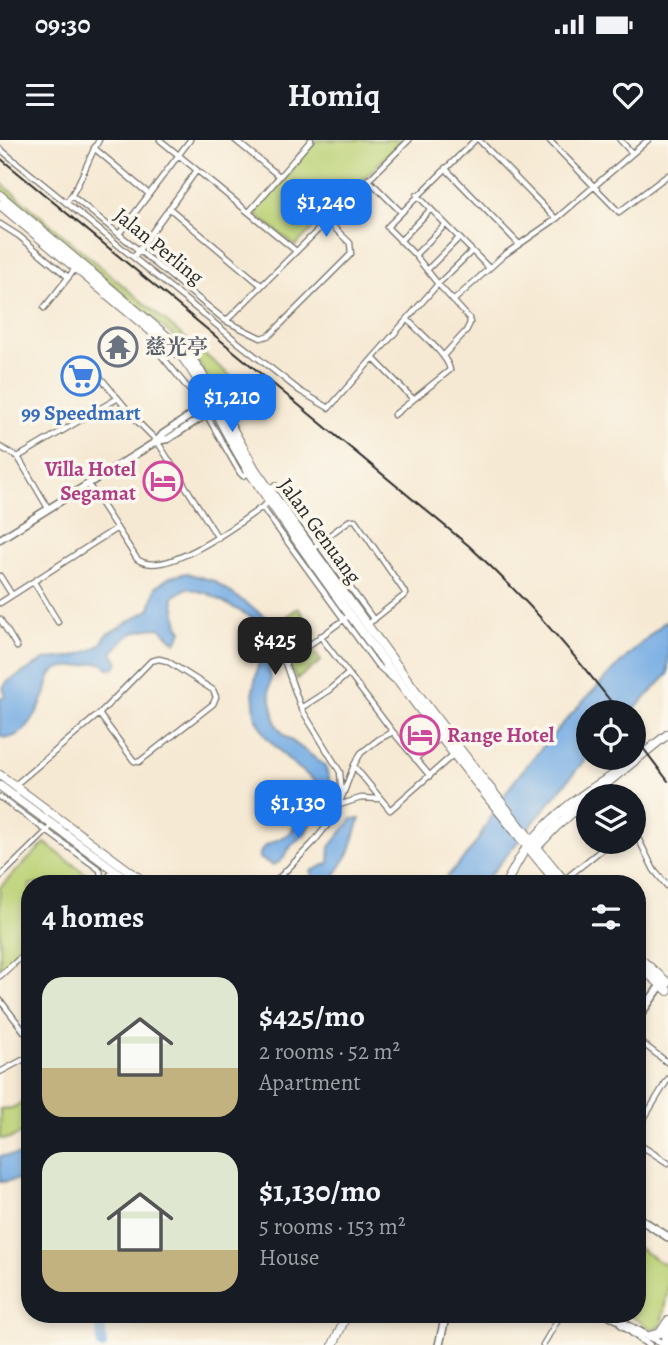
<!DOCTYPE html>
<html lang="en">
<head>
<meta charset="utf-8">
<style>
	:root { --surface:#171b24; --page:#242831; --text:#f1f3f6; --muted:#9ea1a6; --accent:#1a73e8 }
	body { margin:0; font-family:Alegreya,"Noto Serif SC",serif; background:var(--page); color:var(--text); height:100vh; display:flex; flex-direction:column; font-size:26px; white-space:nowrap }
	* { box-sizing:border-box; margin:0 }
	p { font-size:23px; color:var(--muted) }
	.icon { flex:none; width:38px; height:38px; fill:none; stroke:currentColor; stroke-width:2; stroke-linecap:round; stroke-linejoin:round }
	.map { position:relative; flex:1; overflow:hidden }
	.details { position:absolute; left:21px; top:735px; width:625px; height:448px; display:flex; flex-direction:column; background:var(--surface); border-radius:28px; box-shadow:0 4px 10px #0003 }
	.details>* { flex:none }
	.controls { position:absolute; left:576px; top:560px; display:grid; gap:14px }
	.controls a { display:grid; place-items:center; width:70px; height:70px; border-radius:50%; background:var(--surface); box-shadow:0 4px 10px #0003; font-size:35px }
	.price { position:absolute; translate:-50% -60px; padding:0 16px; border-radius:14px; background:var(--accent); color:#fff; font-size:23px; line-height:46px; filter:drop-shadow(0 2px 4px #0008) }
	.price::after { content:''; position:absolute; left:50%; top:42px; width:21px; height:16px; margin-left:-10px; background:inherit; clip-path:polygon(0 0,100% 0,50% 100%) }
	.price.current { background:#222; color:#fff }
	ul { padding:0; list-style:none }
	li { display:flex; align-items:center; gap:21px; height:175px; padding:0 21px }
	li span { display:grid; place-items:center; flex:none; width:196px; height:140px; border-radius:21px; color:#555 }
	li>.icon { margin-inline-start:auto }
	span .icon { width:84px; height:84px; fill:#fffc; stroke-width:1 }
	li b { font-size:30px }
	h2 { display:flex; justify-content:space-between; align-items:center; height:84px; padding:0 21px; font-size:30px }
	.status { display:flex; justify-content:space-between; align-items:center; height:49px; padding:0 35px; background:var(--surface); direction:ltr }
	.status svg { height:19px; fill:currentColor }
	header { display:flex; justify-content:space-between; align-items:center; height:91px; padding:0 21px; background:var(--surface); font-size:32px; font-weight:700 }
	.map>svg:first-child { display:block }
	.green { fill:#bcd276; stroke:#747e50; stroke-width:2 }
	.water { fill:#74ace3; stroke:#506c87; stroke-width:2 }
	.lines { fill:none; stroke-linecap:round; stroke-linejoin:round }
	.river { stroke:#74ace3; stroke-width:10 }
	.minor-casing { stroke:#726e66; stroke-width:7 }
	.tertiary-casing { stroke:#726e66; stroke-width:9 }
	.secondary-casing { stroke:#726e66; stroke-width:10 }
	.primary-casing { stroke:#726e66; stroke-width:10 }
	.trunk-casing { stroke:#726e66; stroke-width:10 }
	.minor { stroke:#fff; stroke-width:4.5 }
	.tertiary { stroke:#fff; stroke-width:6 }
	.secondary { stroke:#fff; stroke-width:7 }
	.primary { stroke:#fff; stroke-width:8 }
	.trunk { stroke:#fff; stroke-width:8 }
	.rail { stroke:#2b2b2b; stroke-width:2 }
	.labels { text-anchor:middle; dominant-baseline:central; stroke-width:7; stroke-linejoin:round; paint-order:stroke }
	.street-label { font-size:21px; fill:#2b2b2b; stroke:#fbf7ec }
	.worship-label { font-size:21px; font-weight:bold; fill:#5b616d; stroke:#fbf7ec; text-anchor:start }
	.shop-label { font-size:21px; font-weight:bold; fill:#366cbe; stroke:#fbf7ec }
	.hotel-label { font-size:21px; font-weight:bold; fill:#b23c85; stroke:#fbf7ec; text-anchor:end }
</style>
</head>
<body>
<div class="status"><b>09:30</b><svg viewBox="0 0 49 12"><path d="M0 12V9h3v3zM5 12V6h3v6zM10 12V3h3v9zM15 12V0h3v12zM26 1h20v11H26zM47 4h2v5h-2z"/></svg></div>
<header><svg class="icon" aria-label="menu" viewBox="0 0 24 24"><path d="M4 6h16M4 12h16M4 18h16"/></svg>Homiq<svg class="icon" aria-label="heart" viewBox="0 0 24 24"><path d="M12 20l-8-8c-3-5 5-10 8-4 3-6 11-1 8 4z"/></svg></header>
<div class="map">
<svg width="668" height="1205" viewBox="0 0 668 1205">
	<rect width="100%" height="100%" fill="#fbf7ec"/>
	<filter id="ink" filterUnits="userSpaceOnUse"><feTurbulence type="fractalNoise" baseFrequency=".0143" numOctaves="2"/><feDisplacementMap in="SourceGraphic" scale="14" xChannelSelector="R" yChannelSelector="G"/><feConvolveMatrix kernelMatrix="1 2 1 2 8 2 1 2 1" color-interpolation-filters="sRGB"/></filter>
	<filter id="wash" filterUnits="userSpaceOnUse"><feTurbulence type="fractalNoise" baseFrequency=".00686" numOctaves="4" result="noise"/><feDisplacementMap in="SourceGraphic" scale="28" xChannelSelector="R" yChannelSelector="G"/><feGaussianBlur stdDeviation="1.57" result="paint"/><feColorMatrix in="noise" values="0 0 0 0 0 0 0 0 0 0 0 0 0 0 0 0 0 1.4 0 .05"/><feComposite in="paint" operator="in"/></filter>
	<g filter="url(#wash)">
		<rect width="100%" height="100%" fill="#f6e9d3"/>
		<path class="green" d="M317,0H401V2L295,106L257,75L256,70Z
			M0,42L235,240L216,253L192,212L0,49Z
			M298,468L316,493L277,520L280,481Z
			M310,507L321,521L297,539L288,524Z
			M45,703L95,741L92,744H30V801L0,829V747Z
			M30,958V989L11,998L0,999V969L12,968Z
			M637,1107L668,1127V1147L661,1186L652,1189L627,1174H637Z"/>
		<path class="water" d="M186,433L214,441L267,478L272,488L267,519L271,538L269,551L276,584L284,595L324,625L329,637L328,661L322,675L312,681L304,695L292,705L280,722L272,725L259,718C262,699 281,703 291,691C298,683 314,652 316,642L290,621L266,597L255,575L253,550L264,497L258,481L209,454L187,448L173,457L178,486L182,491L176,503L160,488C135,489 128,493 112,513L118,523L115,528L109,529C102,520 94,522 85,525C74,528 62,524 53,532C48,537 48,545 46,552C39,570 23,605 0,596V557L4,558L5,554L3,548L7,542L46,519L72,517L92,510L101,504L106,495L150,469L156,447L170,437Z
			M668,479V534L632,572H588V616L483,744H441C453,729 469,715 479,698C492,675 502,656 519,635C565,578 614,527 668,479Z
			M352,679H360L349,713L329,744H315L311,731L329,723L330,707Z
			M30,1015V1038L0,1042V1016Z"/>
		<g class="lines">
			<path class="river" d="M100,1174L102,1205"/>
		</g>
	</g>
	<g filter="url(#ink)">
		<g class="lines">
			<g class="minor-casing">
				<path id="minor" d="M160,0L296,111
					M235,0L279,36
					M479,0L556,79
					M549,0L619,72L668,35
					M620,0L632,13
					M94,8L149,54
					M0,9L240,204L300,251L329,268L438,144L469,178L470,183L466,191L443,216
					M445,28L519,104
					M368,39L401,72
					M417,55L489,128
					M72,56L226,181L261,198L270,195L351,114L350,103L327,81
					M66,63C81,45 87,20 99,0
					M169,68L261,145
					M249,72L311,0
					M0,84L19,96L68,137
					M119,94L190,0
					M400,101L431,69
					M471,112L438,144L415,115L387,87L475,0
					M415,115L445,85
					M134,117L197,30
					M427,130L459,98
					M453,161L504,115L556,79L648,0
					M44,168L75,129
					M226,181L409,0
					M152,204L196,258L197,262L195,271
					M373,218L413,259
					M81,220L100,237L137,281L157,301L218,398
					M206,274L240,333L243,336L249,333
					M394,275L450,230C448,215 419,192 408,180
					M0,307L18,317L48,368
					M18,317L118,258
					M88,344L137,419C165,441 245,379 269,362
					M270,349L275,345L374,480
					M262,367L377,525L394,540
					M312,408L350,380H355L406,454L368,484
					M0,436L12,455
					M34,442L58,482
					M0,463L117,388
					M0,479L17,507
					M320,496L393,592L430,636
					M301,568L329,550L348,534
					M415,619L441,597
					M354,626L390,670L454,614
					M14,646L99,574L151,521L159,519L167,521L213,550L216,557L213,564L139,622L134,621L99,574
					M603,646L610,656
					M0,657L100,730L101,737L98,744
					M342,657L340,632L301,568L285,523L350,475
					M339,665L361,658L380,659
					M634,690L654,730L668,747
					M0,737L47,691L53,683
					M108,738L116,744
					M564,740L611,702
					M102,744L115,729
					M273,744L313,703L332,679L339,665L354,625L361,613L379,599L393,592
					M0,836L30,809
					M0,860L30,899
					M637,899L668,923
					M0,932L30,916
					M637,990L668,939
					M637,1003L668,1023
					M543,1205L561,1174"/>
			</g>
			<g class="tertiary-casing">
				<path id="tertiary" d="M157,301L168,299L218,267
					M0,399L157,301L163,294L212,261
					M607,1174L665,1205
					M621,1184L649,1205"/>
			</g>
			<g class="secondary-casing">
				<path id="secondary" d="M637,879L661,845
					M637,1077L668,1097
					M439,1205L446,1174"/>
			</g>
			<g class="primary-casing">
				<path id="primary" d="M0,635L147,744
					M0,646L133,744
					M333,1205L347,1174"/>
			</g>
			<g class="trunk-casing">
				<path id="trunk" d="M0,55L189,215L199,229L255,329L269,349C365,483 462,617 567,744
					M0,65L182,217C210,253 226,299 252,336C348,476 449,613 558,744
					M591,656L668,594
					M533,711L556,687L588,659
					M505,744C513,732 519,717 528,706C551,676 586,650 619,632
					M637,816L668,843
					M637,824L668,851
					M649,1196L660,1193L668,1181
					M664,1205L668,1186"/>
			</g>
			<use href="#minor" class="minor"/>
			<use href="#tertiary" class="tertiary"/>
			<use href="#secondary" class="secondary"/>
			<use href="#primary" class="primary"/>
			<use href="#trunk" class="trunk"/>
			<path class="rail" d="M0,18L468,405C524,456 573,512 619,572
				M634,596L668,641"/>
		</g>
	</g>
	<defs>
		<g id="temple-ring" transform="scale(2.0125)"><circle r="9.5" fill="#fbf7ec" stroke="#6b7280" stroke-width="1.5"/><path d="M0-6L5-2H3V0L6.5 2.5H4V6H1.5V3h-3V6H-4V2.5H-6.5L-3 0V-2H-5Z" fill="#6b7280"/></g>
		<g id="supermarket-ring" transform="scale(2.0125)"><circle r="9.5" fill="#fbf7ec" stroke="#3f7fe0" stroke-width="1.5"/><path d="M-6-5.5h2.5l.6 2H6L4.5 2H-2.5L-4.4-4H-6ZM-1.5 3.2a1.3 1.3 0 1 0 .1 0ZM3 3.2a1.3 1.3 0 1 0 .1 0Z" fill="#3f7fe0"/></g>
		<g id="hotel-ring" transform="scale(2.0125)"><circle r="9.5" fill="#fbf7ec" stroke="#d1479c" stroke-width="1.5"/><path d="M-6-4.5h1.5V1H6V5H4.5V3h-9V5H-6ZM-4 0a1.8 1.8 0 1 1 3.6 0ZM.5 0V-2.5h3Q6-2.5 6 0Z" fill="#d1479c"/></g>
	</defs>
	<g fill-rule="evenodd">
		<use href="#temple-ring" x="118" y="207"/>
		<use href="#supermarket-ring" x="81" y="236"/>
		<use href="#hotel-ring" x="163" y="341"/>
		<use href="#hotel-ring" x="420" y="595"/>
	</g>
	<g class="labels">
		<g class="street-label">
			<text transform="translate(159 106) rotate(39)">Jalan Perling</text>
			<text transform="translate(320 391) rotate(54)">Jalan Genuang</text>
		</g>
		<g class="worship-label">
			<text x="145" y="207">慈光亭</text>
		</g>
		<g class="shop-label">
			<text x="81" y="273">99 Speedmart</text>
		</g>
		<g class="hotel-label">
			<text x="136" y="329">Villa Hotel<tspan x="136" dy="24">Segamat</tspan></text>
			<text x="447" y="595" text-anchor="start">Range Hotel</text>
		</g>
	</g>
</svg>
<div class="controls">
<a><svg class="icon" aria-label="locate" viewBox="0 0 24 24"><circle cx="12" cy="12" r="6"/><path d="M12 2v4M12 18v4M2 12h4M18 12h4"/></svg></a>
<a><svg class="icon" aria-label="layers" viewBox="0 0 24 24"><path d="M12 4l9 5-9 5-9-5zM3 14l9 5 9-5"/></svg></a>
</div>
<b class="price" style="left:326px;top:99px">$1,240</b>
<b class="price" style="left:232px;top:294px">$1,210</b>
<b class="price current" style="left:275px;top:537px">$425</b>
<b class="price" style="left:298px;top:700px">$1,130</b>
<section class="details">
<h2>4 homes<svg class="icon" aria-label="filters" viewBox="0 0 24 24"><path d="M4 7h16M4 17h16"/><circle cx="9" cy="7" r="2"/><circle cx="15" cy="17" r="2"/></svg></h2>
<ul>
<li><span style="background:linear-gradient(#dfe7d0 65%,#c2b280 0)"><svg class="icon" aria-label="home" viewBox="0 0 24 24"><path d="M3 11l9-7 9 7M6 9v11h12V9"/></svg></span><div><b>$425/mo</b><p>2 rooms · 52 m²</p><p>Apartment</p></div></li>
<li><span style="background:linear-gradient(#dfe7d0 70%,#c2b280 0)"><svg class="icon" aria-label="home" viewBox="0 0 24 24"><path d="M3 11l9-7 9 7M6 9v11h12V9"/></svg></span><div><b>$1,130/mo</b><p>5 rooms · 153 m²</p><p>House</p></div></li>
</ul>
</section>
</div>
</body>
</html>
